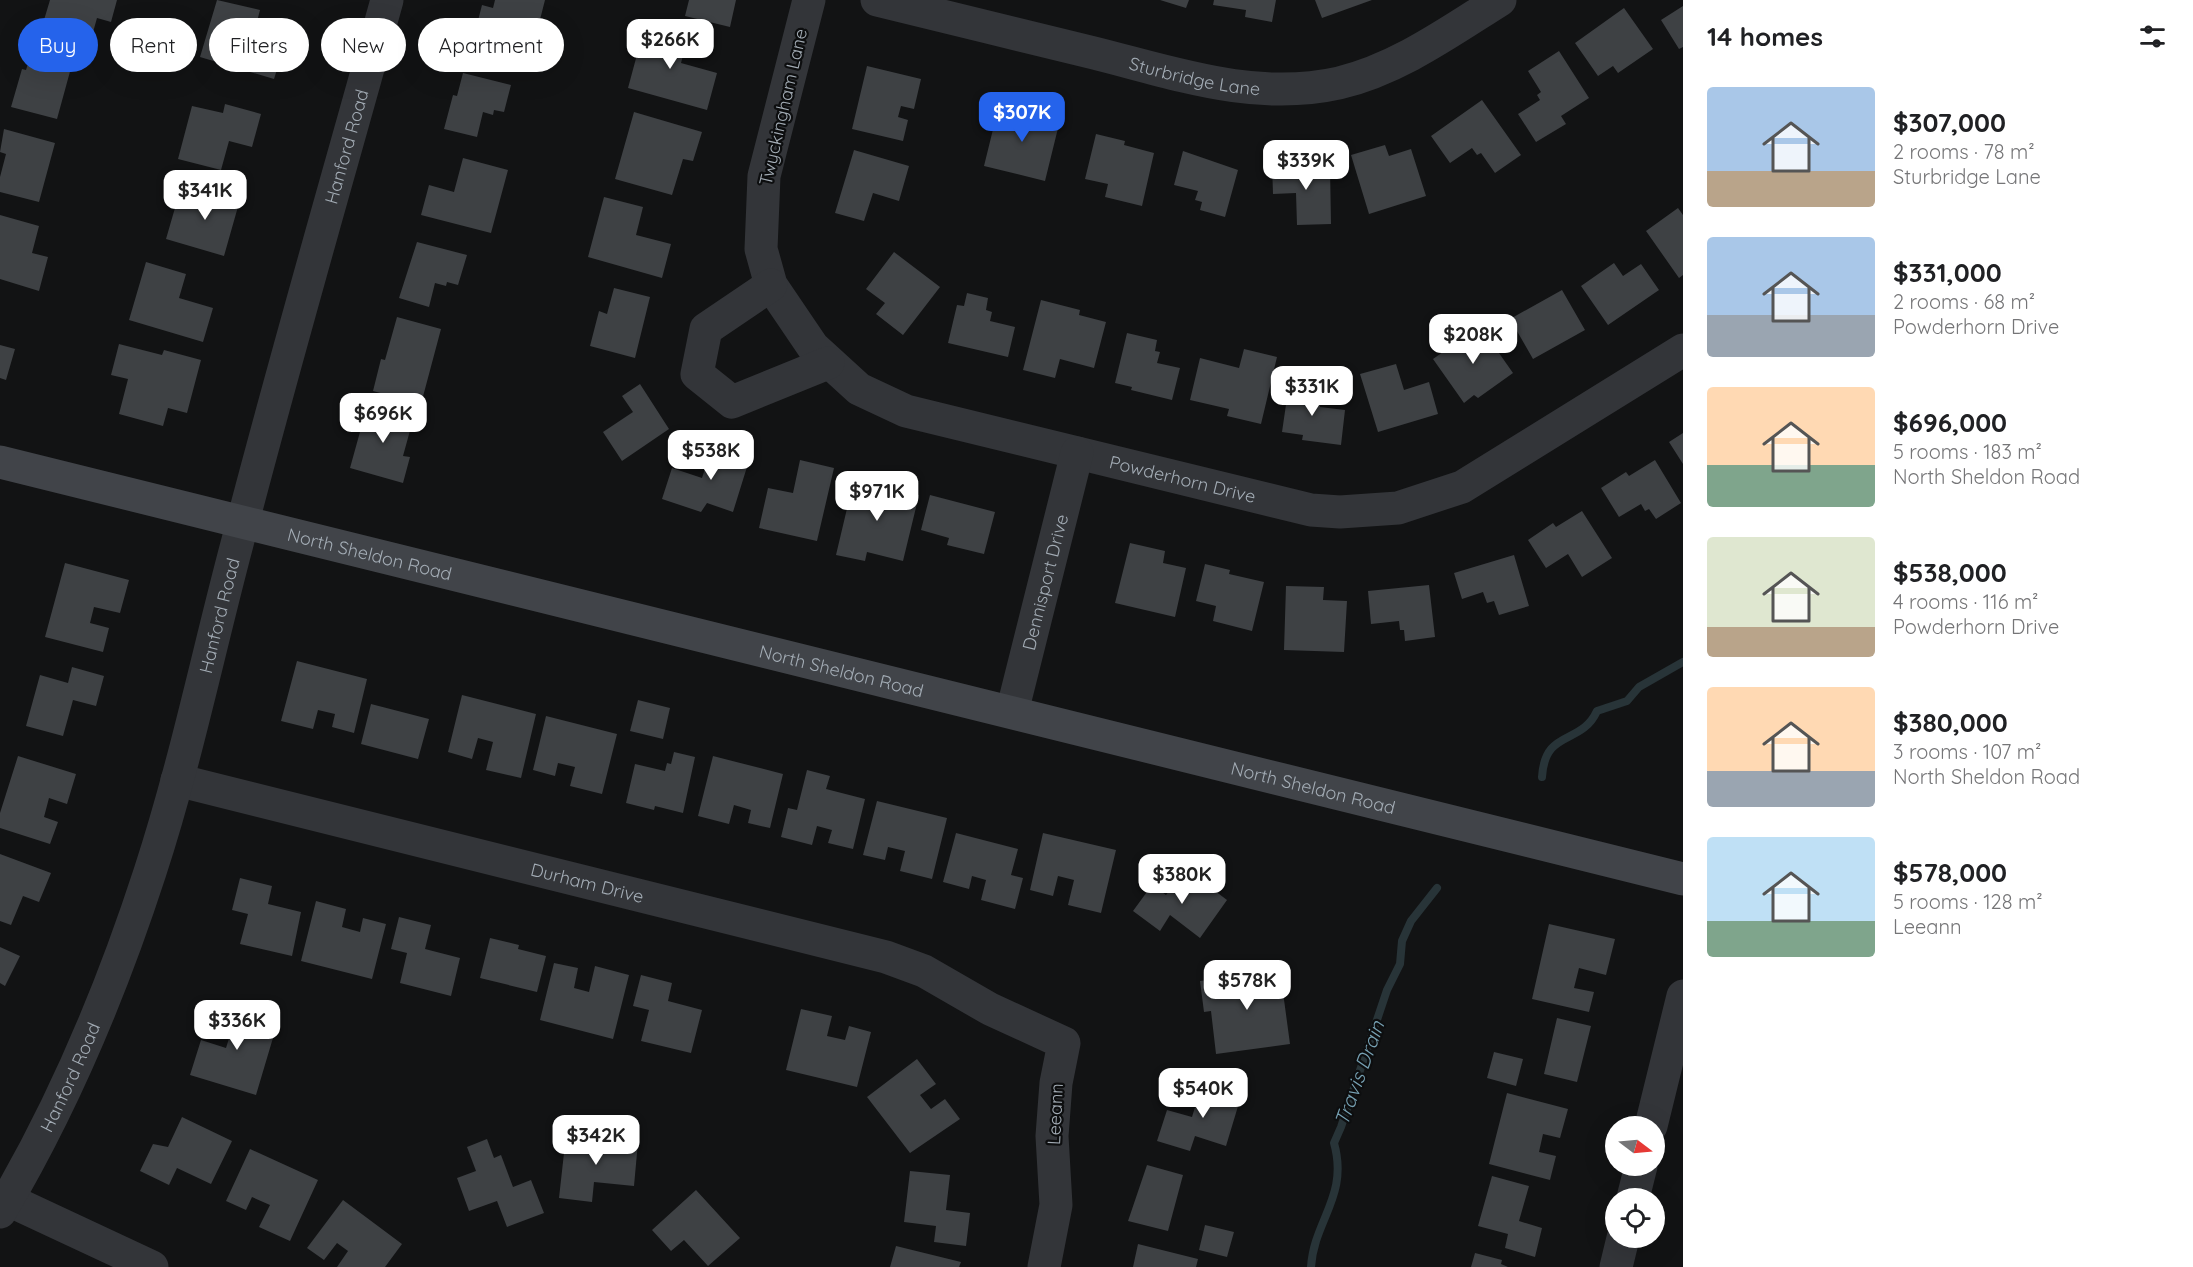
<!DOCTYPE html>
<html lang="en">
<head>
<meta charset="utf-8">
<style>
	:root { --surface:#fff; --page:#f2f2f2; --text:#202124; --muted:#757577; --accent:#2563eb }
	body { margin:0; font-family:Quicksand,sans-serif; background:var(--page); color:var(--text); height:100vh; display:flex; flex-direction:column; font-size:22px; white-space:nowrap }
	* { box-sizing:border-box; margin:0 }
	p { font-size:20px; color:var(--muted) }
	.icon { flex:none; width:33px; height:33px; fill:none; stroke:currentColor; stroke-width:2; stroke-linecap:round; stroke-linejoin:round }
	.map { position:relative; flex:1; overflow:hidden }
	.side { display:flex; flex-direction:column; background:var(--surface); width:510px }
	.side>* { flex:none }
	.hud { position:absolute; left:18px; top:18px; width:570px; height:54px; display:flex; gap:12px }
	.needle { width:39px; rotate:106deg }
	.tools { position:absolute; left:1605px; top:1116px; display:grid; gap:12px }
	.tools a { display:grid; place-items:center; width:60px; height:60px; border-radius:50%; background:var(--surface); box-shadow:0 6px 24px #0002; font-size:30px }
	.price { position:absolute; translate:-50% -51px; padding:0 14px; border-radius:12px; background:#fff; color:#222; font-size:20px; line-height:39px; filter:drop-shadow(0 2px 3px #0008) }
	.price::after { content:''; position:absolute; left:50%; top:36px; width:18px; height:14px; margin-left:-9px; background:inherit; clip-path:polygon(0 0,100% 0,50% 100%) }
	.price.on { background:var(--accent); color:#fff }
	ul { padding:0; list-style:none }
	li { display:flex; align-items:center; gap:18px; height:150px; padding:0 24px }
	li span { display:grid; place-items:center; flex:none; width:168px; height:120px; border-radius:6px; color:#555 }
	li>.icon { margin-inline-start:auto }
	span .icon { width:72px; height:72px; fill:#fffc; stroke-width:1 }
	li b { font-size:26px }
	h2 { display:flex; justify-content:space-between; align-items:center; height:72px; padding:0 24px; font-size:26px }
	.chip { padding:0 21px; border-radius:27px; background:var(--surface); box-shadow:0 6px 24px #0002; font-size:21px; line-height:54px }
	.chip.on { background:var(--accent); color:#fff }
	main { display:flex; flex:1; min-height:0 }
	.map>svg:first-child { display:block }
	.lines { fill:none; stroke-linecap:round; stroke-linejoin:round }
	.stream { stroke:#283438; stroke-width:8 }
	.building { fill:#3e4144 }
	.street { stroke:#333539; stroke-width:33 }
	.secondary { stroke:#414449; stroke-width:33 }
	.labels { text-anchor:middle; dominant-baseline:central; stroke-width:4.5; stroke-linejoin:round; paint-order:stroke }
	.street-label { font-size:18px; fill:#a3acb5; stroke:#0d0e0f }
	.water-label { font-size:20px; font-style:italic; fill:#77a1b3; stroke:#0d0e0f }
</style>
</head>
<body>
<main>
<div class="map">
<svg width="1683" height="1267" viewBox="0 0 1683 1267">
	<rect width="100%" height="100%" fill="#121314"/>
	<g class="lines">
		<path class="stream" d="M1542,777C1545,728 1581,746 1597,711L1627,701L1639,687L1683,662
			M1311,1267C1314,1220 1349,1196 1334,1143L1341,1127L1387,990L1400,964L1402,941L1411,921L1437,888"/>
	</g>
	<path class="building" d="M50,0H117L111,22L97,18L88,50L47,38L52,23L44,20Z
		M217,0L260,10L253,37L284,47L274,79L200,57Z
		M495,0H545L531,55L473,40L482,5L493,8Z
		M689,0H736L730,27L685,16Z
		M1160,0H1189L1186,8Z
		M1214,0H1276L1272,22L1245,17L1246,10L1213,5Z
		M1315,0H1372L1322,18Z
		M1683,6V47L1679,49L1661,20Z
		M1624,8L1653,49L1618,73L1613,66L1598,76L1575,43Z
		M645,25L688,37L681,63L717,73L707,110L628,88Z
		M34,45L74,57L57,119L11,107L22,69L26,70Z
		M1559,51L1589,98L1561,116L1566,124L1536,142L1518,114L1540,100L1537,95L1541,92L1528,71Z
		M867,66L921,79L914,109L901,106L898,117L908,120L903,141L852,129Z
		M463,73L511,85L504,112L494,110L493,115L483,112L477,137L444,129L453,95L457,96Z
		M1482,100L1521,155L1495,173L1481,153L1477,155L1472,148L1450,163L1431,136Z
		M225,104L261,114L252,147L229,141L221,170L178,159L192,106L223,113Z
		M999,105L1060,120L1045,181L984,166Z
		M634,112L702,132L693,161L683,159L672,195L615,179Z
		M4,129L55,143L39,202L0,192V177L6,154L0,152Z
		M1096,134L1125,141L1124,145L1154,153L1142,206L1105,197L1108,184L1085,179Z
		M1385,145L1389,156L1411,149L1426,196L1369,214L1351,155Z
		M854,150L909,166L899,201L873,193L864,221L835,213Z
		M1183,151L1238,170L1225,217L1200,210L1202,202L1195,200L1198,191L1174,185Z
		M463,158L508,170L491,233L421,215L429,185L454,192Z
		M1315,163L1313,168L1330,167L1331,224L1297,225L1296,193L1273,194L1272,164Z
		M201,184L241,196L224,256L166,239L177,201L194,206Z
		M604,197L643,207L636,235L671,244L662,278L588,257Z
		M1678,208L1683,215V275L1679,278L1646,231Z
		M0,215L39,226L32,253L48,257L39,291L0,279Z
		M417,242L467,255L458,285L447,282L446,286L435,283L429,307L399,298Z
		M894,252L940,287L903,335L876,314L885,303L866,289Z
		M146,262L186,274L179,298L213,308L203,342L129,320Z
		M1614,263L1623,276L1641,264L1659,290L1608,325L1581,286Z
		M614,288L650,297L635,358L590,346L599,311L607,314Z
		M1562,290L1585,330L1533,359L1510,319Z
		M967,293L988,298L986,310L992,312L990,321L1015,327L1008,357L948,343L957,305L964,306Z
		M1041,300L1080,310L1079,315L1106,322L1094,368L1060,359L1055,378L1023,370Z
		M397,317L441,329L421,404L373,391L381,359L385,360Z
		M1480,326L1513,373L1478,398L1474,395L1464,403L1433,359Z
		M1127,333L1157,340L1155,351L1160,352L1157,363L1180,368L1172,400L1131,390L1132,387L1115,383Z
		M119,344L162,355L164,350L201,360L187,413L168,408L163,426L119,414L128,379L111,375Z
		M0,345L15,349L6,380L0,378Z
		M1244,349L1277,357L1261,424L1227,416L1229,409L1190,400L1200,358L1239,368Z
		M1396,364L1404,390L1429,382L1438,414L1378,432L1360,374Z
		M640,384L669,429L622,461L603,432L633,412L622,396Z
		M1289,384L1315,387L1314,396L1321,398L1320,407L1345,410L1341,445L1302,440L1303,435L1282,432Z
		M368,403L414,416L403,456L410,457L403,483L350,468Z
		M1683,433V464L1669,442Z
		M714,441L751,454L733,512L707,503L701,512L662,499L672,468L702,478Z
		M800,460L834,468L817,541L759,528L768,488L793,493Z
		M1655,460L1681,503L1656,519L1649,509L1645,511L1641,504L1619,517L1601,488L1626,472L1629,476Z
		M854,479L919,495L903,561L867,552L865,561L836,555Z
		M930,495L995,512L984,554L947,545L949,538L921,530Z
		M1582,511L1612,558L1582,577L1568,554L1546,568L1528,540L1553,523L1556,527Z
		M1130,543L1165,551L1163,563L1186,568L1175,617L1115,603Z
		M1514,555L1529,606L1499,615L1494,601L1487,603L1483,592L1462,599L1454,573Z
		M65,563L129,580L120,613L94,607L90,623L109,628L103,652L45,637Z
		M1205,564L1230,570L1229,574L1264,582L1252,631L1213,621L1216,606L1196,601Z
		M1429,585L1435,637L1405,641L1404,630H1400L1399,621L1371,624L1368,591Z
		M1286,586L1324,587L1323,600L1347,601L1344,652L1284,650Z
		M297,661L367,679L354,733L332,727L335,714L318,710L313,729L281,721Z
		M72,667L104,676L96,706L73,700L63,736L26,726L40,675L68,683Z
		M462,695L536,714L521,778L486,770L493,742L478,738L472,759L448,752Z
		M638,700L670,708L663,739L630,731Z
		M371,704L429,719L418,759L361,744Z
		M546,716L617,734L602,794L570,786L575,767L558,763L555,776L533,770Z
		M674,752L695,757L683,813L655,806L654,810L626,803L635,764L665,771L667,763L671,764Z
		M18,756L76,774L67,804L49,798L44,817L58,822L50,844L0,828V813Z
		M713,756L783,774L770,828L748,823L751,810L734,805L729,824L698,816Z
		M807,770L830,776L826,789L865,799L853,849L828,843L832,830L817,826L812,845L781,837L788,808L797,810Z
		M877,801L947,818L932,879L900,871L905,851L888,847L885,860L863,855Z
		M956,833L1018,849L1011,875L1023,878L1015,909L981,900L986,880L972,876L969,889L943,882Z
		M1043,833L1116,850L1101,913L1068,905L1074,880L1058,876L1053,896L1030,890Z
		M0,854L51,873L39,902L23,896L11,925L0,921Z
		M1186,869L1227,900L1200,938L1170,915L1160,931L1133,911L1152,885L1166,895Z
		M240,878L272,886L268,904L301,912L292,956L240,944L248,914L232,910Z
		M316,901L346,909L342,927L360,932L363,918L386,924L372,979L301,961Z
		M399,917L431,925L425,949L460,958L451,996L400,983L407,953L391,949Z
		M1549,924L1615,939L1606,975L1579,968L1574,988L1594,992L1589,1012L1532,999Z
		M490,938L519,945L518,949L546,956L537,992L480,978Z
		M0,947L20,956L5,986L0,983Z
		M554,963L578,968L574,988L589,992L595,966L629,975L613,1039L540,1020Z
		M1280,970L1290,1044L1216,1054L1211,1011L1204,1012L1200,981Z
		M641,975L672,983L668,1001L702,1010L691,1053L641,1041L649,1010L633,1006Z
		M221,1004L278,1021L256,1095L190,1075L201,1040L226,1048L231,1032L214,1027Z
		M801,1009L832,1016L827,1036L845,1040L849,1026L871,1032L857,1087L786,1070Z
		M1557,1018L1591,1026L1577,1082L1544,1074Z
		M1494,1052L1523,1059L1516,1086L1487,1078Z
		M917,1059L936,1084L920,1095L931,1109L945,1099L960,1119L910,1153L867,1097Z
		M1203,1081L1242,1093L1226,1146L1195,1136L1190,1151L1157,1141L1167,1110L1192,1117Z
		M1507,1093L1568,1109L1560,1138L1543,1134L1539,1152L1556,1156L1550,1180L1489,1164Z
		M182,1117L232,1141L211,1184L177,1168L169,1185L140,1171L153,1144L168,1147Z
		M566,1135L638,1142L634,1186L594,1182L592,1202L559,1198Z
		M487,1139L494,1158L501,1155L513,1187L531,1180L544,1213L507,1227L497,1201L469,1211L457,1178L476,1171L467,1147Z
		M250,1149L318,1180L290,1241L259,1227L270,1205L252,1197L246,1210L226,1201Z
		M1147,1165L1183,1175L1168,1231L1128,1221Z
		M910,1171L950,1175L946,1210L970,1213L966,1246L934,1242L936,1226L904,1222Z
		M1492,1176L1529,1186L1519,1221L1542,1228L1535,1257L1505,1248L1508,1234L1478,1226Z
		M696,1190L740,1238L708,1266L684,1240L671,1251L652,1230Z
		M343,1200L402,1244L385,1267H337L348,1251L337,1243L324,1260L307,1248Z
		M1205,1225L1234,1232L1227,1257L1199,1250Z
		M1138,1244L1198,1259L1196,1267H1133Z
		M896,1246L961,1262L959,1267H890Z
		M1475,1253L1502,1260L1501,1264L1508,1267H1471Z"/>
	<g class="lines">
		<g class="street">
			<path id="s1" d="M809,0L764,176L761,249L771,285L813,347L859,389L906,411L1311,510L1340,512L1398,508L1462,487L1683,350"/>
			<path id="s2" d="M877,0C949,18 1022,35 1094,53C1174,73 1255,102 1339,83C1398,69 1449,32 1500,0"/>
			<path d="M771,285L706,329L697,374L732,402L828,363"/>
			<path id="s3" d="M1012,712L1077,453"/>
			<path id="s4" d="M177,780L886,957L924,971L990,1009L1064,1043L1056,1083L1052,1136L1056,1205L1044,1267"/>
			<path d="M1651,1126L1683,996"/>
			<path d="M0,1196L152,1267"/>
			<path d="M1633,1198L1641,1166"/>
			<path id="s5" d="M0,1212C63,1106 112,989 150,872C185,765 208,653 237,544C284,362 337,181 387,0"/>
			<path d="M1616,1267L1623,1238"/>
		</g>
		<path class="secondary" id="s6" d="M0,462L1683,879"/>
	</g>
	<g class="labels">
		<g class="street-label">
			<text stroke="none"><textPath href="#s2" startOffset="327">Sturbridge Lane</textPath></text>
			<text transform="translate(783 107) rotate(-77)">Twyckingham Lane</text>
			<text stroke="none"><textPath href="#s5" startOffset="1124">Hanford Road</textPath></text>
			<text stroke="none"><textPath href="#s1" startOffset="766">Powderhorn Drive</textPath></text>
			<text stroke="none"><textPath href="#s6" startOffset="381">North Sheldon Road</textPath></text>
			<text stroke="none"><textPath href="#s3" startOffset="134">Dennisport Drive</textPath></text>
			<text stroke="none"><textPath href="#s5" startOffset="638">Hanford Road</textPath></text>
			<text stroke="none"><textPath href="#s6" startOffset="867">North Sheldon Road</textPath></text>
			<text stroke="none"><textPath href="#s6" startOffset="1353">North Sheldon Road</textPath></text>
			<text stroke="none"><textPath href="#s4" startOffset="423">Durham Drive</textPath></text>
			<text stroke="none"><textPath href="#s5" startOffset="152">Hanford Road</textPath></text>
			<text transform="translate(1055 1114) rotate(-87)">Leeann</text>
		</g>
		<g class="water-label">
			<text transform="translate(1359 1073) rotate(-70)">Travis Drain</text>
		</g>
	</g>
</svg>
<div class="tools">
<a><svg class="needle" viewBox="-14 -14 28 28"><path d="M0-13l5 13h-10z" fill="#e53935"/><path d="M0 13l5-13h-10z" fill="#757577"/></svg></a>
<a><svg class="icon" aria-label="locate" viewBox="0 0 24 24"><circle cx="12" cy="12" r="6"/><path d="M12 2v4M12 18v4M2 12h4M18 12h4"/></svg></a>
</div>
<b class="price" style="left:670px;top:70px">$266K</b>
<b class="price on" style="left:1022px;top:143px">$307K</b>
<b class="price" style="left:1306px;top:191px">$339K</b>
<b class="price" style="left:205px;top:221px">$341K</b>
<b class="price" style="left:1473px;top:365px">$208K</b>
<b class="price" style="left:1312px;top:417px">$331K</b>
<b class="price" style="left:383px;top:444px">$696K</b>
<b class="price" style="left:711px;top:481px">$538K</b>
<b class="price" style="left:877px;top:522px">$971K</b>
<b class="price" style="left:1182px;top:905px">$380K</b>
<b class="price" style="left:1247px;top:1011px">$578K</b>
<b class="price" style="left:237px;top:1051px">$336K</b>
<b class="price" style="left:1203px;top:1119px">$540K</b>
<b class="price" style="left:596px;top:1166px">$342K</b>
<div class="hud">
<a class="chip on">Buy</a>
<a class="chip">Rent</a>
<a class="chip">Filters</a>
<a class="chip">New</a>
<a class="chip">Apartment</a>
</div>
</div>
<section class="side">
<h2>14 homes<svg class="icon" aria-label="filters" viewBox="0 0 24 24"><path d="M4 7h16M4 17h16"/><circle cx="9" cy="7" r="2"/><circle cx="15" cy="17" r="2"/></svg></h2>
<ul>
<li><span style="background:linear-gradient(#a9c7e8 70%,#b9a48a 0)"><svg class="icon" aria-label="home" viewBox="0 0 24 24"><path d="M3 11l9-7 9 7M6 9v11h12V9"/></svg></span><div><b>$307,000</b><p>2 rooms · 78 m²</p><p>Sturbridge Lane</p></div></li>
<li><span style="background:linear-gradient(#a9c7e8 65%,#9aa5b1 0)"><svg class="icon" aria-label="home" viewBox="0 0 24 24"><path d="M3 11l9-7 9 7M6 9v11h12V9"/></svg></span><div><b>$331,000</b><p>2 rooms · 68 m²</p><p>Powderhorn Drive</p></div></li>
<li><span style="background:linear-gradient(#ffd9b3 65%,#7fa58c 0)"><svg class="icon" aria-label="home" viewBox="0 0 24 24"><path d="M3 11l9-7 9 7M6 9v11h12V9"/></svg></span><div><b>$696,000</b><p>5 rooms · 183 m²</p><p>North Sheldon Road</p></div></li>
<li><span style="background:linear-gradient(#dfe7d0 75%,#b9a48a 0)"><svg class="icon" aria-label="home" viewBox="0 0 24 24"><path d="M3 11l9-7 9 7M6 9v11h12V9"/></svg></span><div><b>$538,000</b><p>4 rooms · 116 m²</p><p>Powderhorn Drive</p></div></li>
<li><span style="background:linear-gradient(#ffd9b3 70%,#9aa5b1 0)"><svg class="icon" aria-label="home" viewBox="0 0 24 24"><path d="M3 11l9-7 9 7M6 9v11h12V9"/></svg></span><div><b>$380,000</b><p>3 rooms · 107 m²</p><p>North Sheldon Road</p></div></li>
<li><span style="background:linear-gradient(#bfe0f5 70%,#7fa58c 0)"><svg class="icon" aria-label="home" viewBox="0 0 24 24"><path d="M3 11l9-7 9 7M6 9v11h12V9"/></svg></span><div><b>$578,000</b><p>5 rooms · 128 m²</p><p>Leeann</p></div></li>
</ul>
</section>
</main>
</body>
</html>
